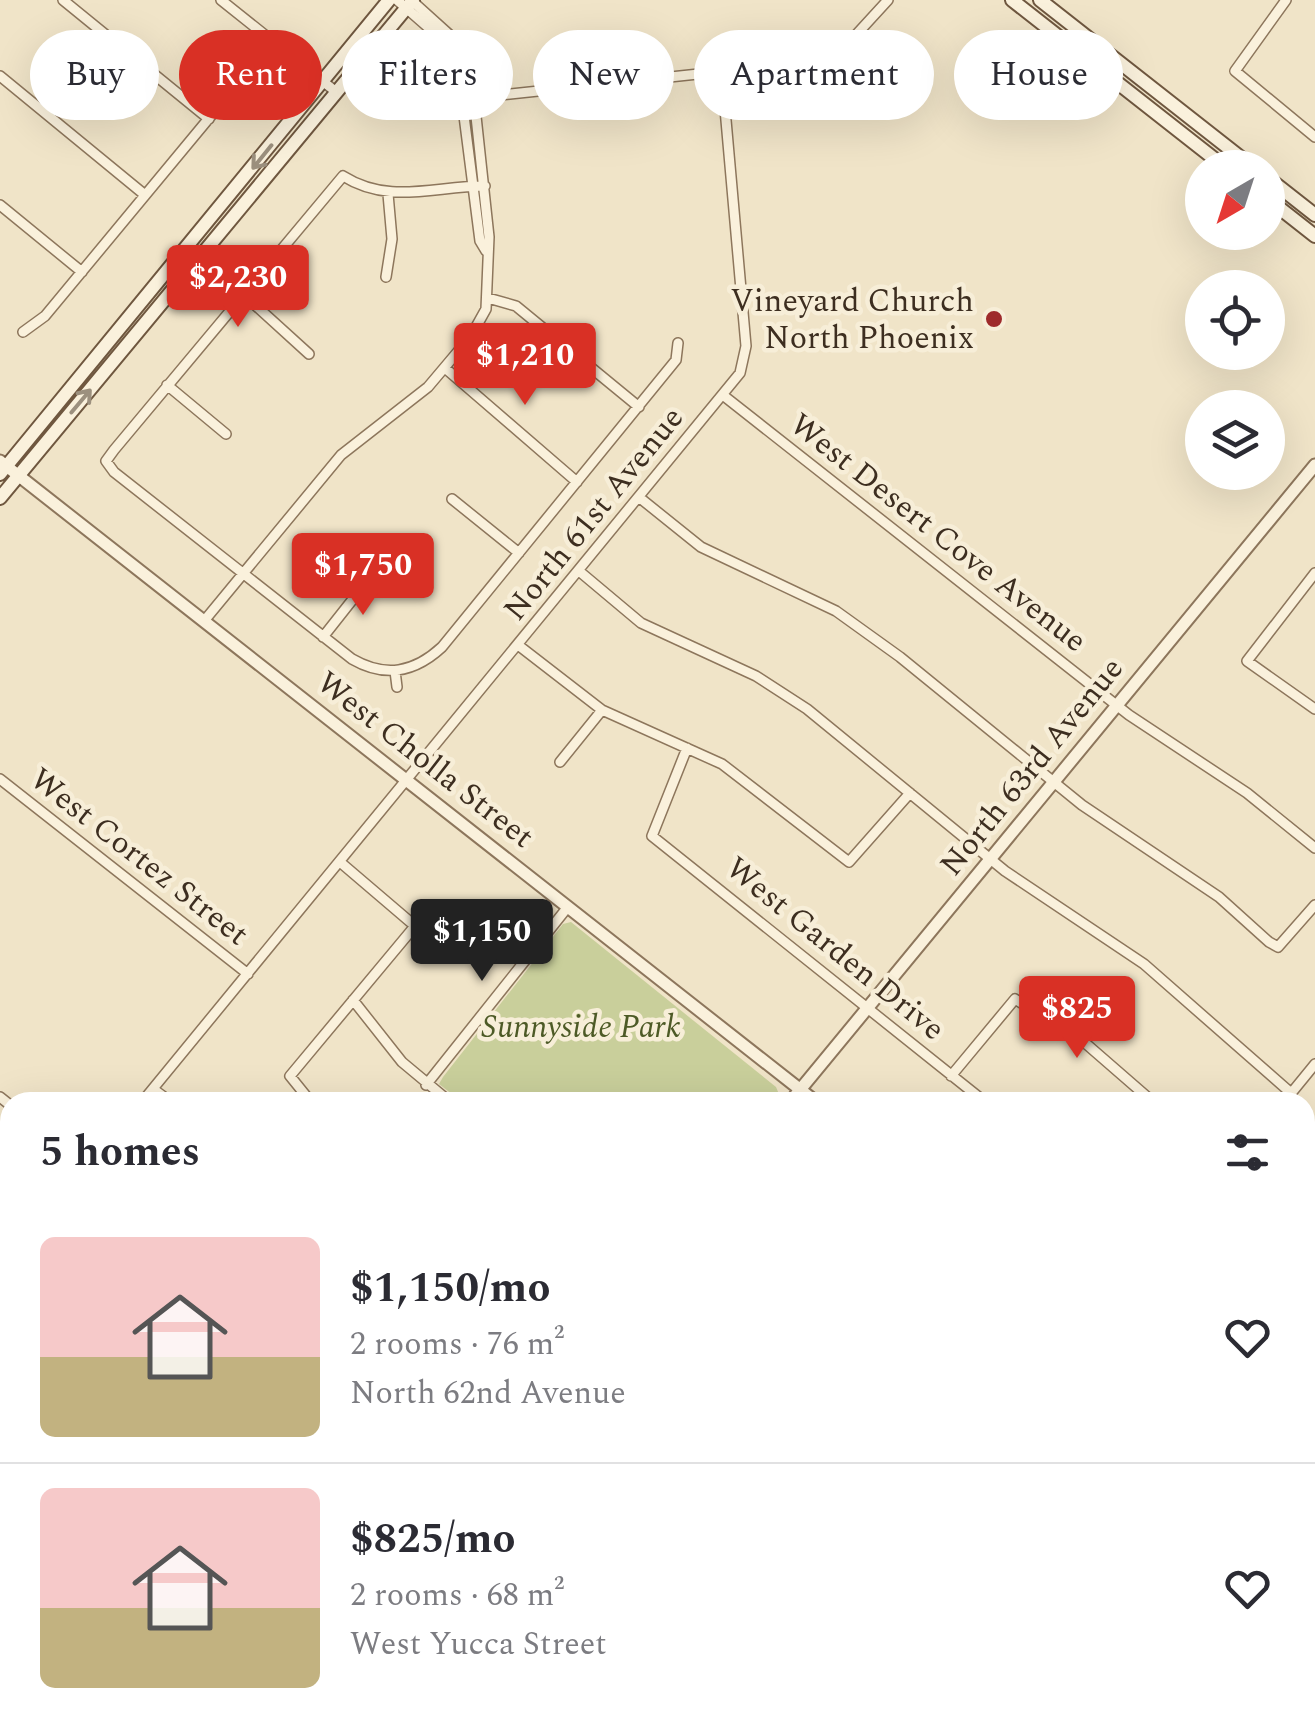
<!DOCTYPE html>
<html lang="en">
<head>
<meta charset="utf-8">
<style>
	:root { --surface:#fff; --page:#f2f2f3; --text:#2b2b33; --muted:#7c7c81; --line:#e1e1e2; --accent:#d93025 }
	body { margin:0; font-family:Spectral,serif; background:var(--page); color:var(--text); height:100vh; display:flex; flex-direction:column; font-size:38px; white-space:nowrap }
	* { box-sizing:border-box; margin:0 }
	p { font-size:32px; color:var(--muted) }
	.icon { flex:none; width:55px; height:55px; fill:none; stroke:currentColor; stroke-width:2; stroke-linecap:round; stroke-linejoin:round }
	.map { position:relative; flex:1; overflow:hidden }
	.details { position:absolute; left:0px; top:1092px; width:1315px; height:642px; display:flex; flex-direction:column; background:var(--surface); border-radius:30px 30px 0 0; box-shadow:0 10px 40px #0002 }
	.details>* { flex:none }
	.hud { position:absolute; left:30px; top:30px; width:1255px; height:90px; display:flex; gap:20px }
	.needle { width:65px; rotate:219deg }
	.tools { position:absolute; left:1185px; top:150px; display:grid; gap:20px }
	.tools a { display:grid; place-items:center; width:100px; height:100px; border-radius:50%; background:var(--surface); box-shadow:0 10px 40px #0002; font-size:50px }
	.price { position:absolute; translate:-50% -85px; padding:0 22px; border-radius:10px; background:var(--accent); color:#fff; font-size:32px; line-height:65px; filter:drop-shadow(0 2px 5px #0008) }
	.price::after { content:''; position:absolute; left:50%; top:60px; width:30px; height:22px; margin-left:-15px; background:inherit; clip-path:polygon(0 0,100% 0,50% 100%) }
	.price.on { background:#222; color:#fff }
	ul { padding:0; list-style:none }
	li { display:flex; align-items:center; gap:30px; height:250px; padding:0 40px }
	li+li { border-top:2px solid var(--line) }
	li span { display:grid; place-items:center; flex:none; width:280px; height:200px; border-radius:15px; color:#555 }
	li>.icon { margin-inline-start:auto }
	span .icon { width:120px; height:120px; fill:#fffc; stroke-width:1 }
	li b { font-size:42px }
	h2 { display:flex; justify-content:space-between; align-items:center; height:120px; padding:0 40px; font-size:42px }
	.tag { padding:0 35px; border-radius:45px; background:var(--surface); box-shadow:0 10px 40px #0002; font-size:35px; line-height:90px }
	.tag.on { background:var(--accent); color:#fff }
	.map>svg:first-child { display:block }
	.green { fill:#c9cf9b }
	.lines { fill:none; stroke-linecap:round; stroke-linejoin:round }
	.minor-casing { stroke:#8d765c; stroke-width:12 }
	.tertiary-casing { stroke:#8d765c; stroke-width:15 }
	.secondary-casing { stroke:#6f573f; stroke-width:16 }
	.minor { stroke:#faf1dc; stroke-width:9 }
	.tertiary { stroke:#faf1dc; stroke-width:11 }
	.secondary { stroke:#faf1dc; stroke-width:12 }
	.oneway { stroke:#9c907e }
	.poi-dot { fill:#9e2a2b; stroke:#f7eed8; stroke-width:4 }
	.labels { text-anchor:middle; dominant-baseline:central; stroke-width:9; stroke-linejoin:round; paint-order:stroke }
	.poi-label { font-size:32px; fill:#3d2e20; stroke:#f7eed8; text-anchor:end }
	.street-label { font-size:32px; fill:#3d2e20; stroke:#f7eed8 }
	.park-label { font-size:32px; font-style:italic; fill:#4d5a26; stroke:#f7eed8 }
</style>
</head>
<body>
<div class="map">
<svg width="1315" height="1733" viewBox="0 0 1315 1733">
	<rect width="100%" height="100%" fill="#f0e4c8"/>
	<path class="green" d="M571,922L776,1087L779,1094L774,1102H462L439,1084L443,1077L563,924Z"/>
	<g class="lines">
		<g class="minor-casing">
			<path id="minor" d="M63,0L209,119
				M221,0L335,91
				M397,0L437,35L458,69L480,241L486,251
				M1286,0L1235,71L1315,137
				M0,76L145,195
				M464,99L810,62L844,48L888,0
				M485,186C434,186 389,205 343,176L114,450L106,461L114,472L352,659C385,678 414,673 442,647L676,360L678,343
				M0,205L82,272
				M386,277L392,239L388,194
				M243,294L309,354
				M488,298L516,306L639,407
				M23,332L45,316L273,41
				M445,368L577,482
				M167,385L226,434
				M724,396L1129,715L1247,793L1315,848
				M640,498L701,547L836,611L900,657L1082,805L1219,897L1269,942L1278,947L1315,905
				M452,499L519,553
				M579,571L641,623L756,676L807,709L1005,871L1144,964L1291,1093
				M1315,573L1247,661L1315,709
				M204,621L341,455L428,387L471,336L486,309L489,237L471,70L452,37L411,0
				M323,637L372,575
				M518,645L602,710L722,764L849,862L910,793
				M395,671L397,687
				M687,748L652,836L985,1102
				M560,762L602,710
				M0,779L248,974
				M353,1000L402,1062L450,1102
				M951,1076L1015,999L1084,1042L1153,1102
				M426,1085L567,908
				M153,1089L171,1102
				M0,1097L10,1105
				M142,1102L740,373L746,346L722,75
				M311,1102L290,1076L415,926L340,862
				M1284,1102L1315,1064
				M0,1225L10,1233
				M1305,1232L1315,1220
				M0,1323L10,1299
				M0,1385L10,1394
				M0,1517L10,1526
				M1305,1623L1315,1630
				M0,1646L10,1654
				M101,1725L111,1733
				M429,1725L439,1733
				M613,1725L623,1733
				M755,1725L762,1733
				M962,1725L972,1733
				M1118,1725L1128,1733
				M1275,1725L1285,1733
				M187,1733L193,1725
				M715,1733L725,1725
				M890,1733L898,1725"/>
		</g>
		<g class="tertiary-casing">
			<path id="tertiary" d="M0,461L816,1102
				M790,1102L1315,465
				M1305,1490L1315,1498
				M271,1733L277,1725"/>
		</g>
		<g class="secondary-casing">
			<path id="secondary" d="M1012,0L1226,168
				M1040,0L1254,168
				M1268,178L1315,215
				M1268,199L1315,236
				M0,474L389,0
				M0,498L413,0"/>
		</g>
		<use href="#minor" class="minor"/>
		<use href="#tertiary" class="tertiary"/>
		<use href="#secondary" class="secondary"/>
	</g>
	<defs><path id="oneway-shaft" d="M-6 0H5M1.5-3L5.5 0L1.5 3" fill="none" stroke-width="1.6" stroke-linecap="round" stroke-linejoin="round" transform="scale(2.5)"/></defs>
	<g class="oneway">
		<use href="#oneway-shaft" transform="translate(262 157) rotate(129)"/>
		<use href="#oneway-shaft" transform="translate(81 401) rotate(-50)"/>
	</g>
	<circle class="poi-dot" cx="994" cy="319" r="10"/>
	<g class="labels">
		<g class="poi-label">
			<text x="974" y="301">Vineyard Church<tspan x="974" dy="37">North Phoenix</tspan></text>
		</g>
		<g class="street-label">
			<text transform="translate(594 514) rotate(-51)">North 61st Avenue</text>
			<text transform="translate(938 533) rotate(38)">West Desert Cove Avenue</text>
			<text transform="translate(425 760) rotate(38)">West Cholla Street</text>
			<text transform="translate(1032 767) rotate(-51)">North 63rd Avenue</text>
			<text transform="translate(139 857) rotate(38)">West Cortez Street</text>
			<text transform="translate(835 949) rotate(39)">West Garden Drive</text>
		</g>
		<g class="park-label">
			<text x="581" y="1027">Sunnyside Park</text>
		</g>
	</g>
</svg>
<div class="tools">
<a><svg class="needle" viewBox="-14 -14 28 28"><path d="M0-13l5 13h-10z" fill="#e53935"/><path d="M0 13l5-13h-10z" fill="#7c7c81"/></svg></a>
<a><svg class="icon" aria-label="locate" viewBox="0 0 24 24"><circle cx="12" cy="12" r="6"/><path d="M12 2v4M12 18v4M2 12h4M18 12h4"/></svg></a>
<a><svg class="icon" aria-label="layers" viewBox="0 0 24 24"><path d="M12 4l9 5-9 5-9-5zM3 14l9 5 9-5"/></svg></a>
</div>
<b class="price" style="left:238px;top:330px">$2,230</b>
<b class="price" style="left:525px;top:408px">$1,210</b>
<b class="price" style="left:363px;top:618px">$1,750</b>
<b class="price on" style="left:482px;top:984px">$1,150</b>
<b class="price" style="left:1077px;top:1061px">$825</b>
<div class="hud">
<a class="tag">Buy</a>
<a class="tag on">Rent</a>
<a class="tag">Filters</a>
<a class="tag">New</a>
<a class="tag">Apartment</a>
<a class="tag">House</a>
</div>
<section class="details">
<h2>5 homes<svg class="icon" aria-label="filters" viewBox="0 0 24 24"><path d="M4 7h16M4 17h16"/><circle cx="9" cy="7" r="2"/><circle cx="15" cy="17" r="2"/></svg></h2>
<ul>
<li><span style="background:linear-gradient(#f6c9c9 60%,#c2b280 0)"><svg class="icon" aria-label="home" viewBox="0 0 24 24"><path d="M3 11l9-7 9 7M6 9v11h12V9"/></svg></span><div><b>$1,150/mo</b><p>2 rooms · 76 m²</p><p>North 62nd Avenue</p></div><svg class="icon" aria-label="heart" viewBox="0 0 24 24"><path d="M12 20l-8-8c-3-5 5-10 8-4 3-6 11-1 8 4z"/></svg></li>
<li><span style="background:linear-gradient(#f6c9c9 60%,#c2b280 0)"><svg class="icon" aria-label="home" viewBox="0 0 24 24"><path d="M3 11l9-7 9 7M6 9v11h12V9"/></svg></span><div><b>$825/mo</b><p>2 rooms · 68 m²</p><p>West Yucca Street</p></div><svg class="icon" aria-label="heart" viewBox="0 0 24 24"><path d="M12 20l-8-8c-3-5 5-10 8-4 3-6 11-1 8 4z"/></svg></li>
</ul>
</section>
</div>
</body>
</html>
